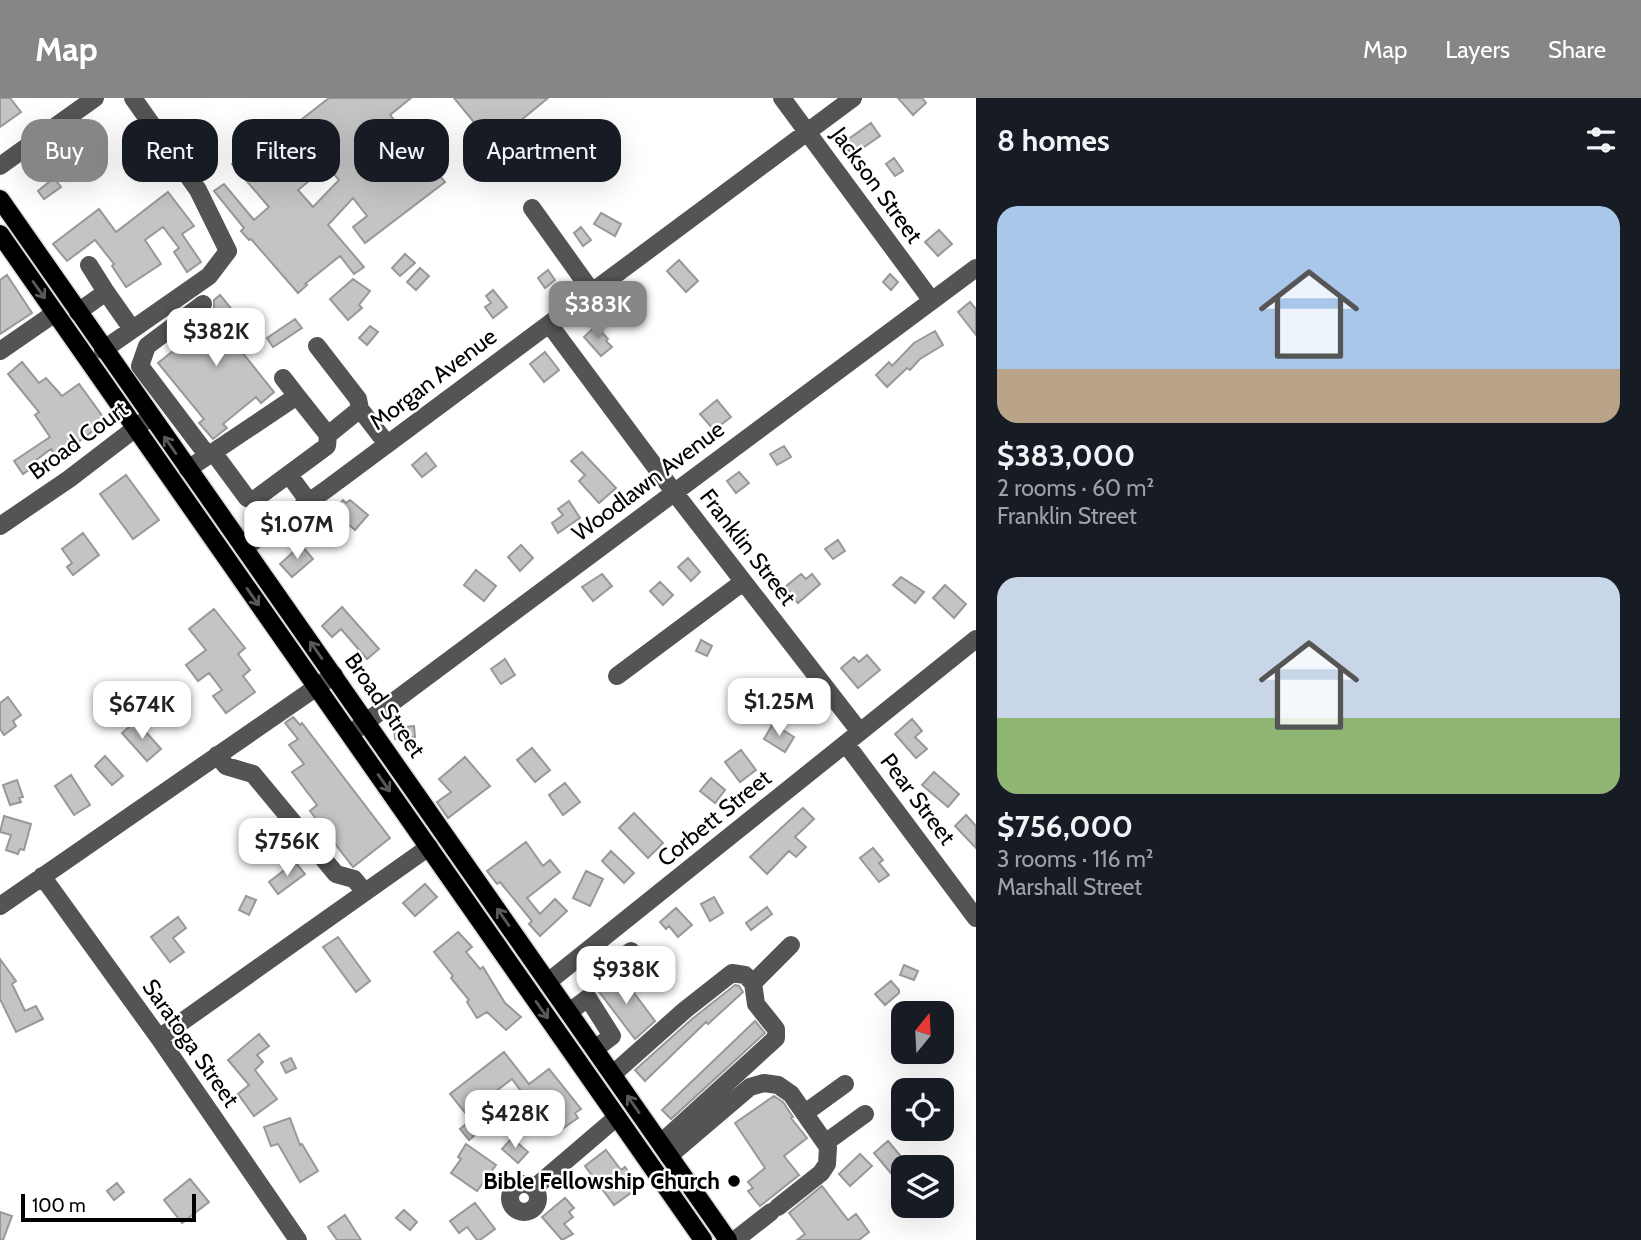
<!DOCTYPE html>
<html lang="en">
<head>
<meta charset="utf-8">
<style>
	:root { --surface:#171b24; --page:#20242c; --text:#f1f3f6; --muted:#9ea1a6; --accent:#858687 }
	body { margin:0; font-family:Cabin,sans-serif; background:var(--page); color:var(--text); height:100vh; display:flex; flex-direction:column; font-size:26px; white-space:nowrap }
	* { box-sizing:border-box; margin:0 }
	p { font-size:23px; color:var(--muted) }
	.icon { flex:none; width:38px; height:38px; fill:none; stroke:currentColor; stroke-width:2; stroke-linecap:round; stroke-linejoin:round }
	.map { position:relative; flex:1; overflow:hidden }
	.panel { display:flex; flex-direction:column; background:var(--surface); width:665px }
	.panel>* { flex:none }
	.hud { position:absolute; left:21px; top:21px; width:665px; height:63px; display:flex; gap:14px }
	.needle { width:46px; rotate:18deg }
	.buttons { position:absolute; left:891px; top:903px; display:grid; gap:14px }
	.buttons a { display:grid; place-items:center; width:63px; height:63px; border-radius:14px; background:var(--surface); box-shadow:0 7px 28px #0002; font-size:35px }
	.scale { position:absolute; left:21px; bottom:18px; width:175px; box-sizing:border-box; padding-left:7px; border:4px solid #000; border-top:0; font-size:19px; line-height:24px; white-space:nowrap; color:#000; -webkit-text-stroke:5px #fff; paint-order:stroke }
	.price { position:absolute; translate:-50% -60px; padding:0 16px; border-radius:14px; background:#fff; color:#222; font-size:23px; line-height:46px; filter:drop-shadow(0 2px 4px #0008) }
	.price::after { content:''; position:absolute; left:50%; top:42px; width:21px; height:16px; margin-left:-10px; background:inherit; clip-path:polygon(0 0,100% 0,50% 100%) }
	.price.on { background:var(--accent); color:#fff }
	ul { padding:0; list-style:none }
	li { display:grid; align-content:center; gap:14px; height:371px; padding:0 21px }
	li span { display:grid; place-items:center; height:217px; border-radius:21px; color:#555 }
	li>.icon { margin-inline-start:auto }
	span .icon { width:126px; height:126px; fill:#fffc; stroke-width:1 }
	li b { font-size:30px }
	h2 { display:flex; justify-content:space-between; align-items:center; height:84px; padding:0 21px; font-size:30px }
	.pill { padding:0 24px; border-radius:21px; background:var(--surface); box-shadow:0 7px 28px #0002; font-size:24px; line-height:63px }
	.pill.on { background:var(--accent); color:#fff }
	header { display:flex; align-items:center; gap:42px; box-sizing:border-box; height:98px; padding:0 35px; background:var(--accent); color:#fff }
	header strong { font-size:33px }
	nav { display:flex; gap:38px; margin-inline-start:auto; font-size:24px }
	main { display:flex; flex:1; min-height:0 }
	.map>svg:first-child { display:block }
	.building { fill:#c4c4c4; stroke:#989898; stroke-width:2; fill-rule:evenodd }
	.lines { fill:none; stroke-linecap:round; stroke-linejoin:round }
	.major-casing { stroke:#dbdbdb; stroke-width:21 }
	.minor { stroke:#545454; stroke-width:18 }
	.major { stroke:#000; stroke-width:18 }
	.oneway { stroke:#595959 }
	.poi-dot { fill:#000; stroke:#fff; stroke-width:2.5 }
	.labels { text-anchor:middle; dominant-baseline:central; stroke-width:5; stroke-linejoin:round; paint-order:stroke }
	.street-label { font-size:23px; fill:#000; stroke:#fff }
	.poi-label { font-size:23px; font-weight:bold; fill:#000; stroke:#fff; text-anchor:end }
</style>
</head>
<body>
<header>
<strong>Map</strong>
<nav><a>Map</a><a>Layers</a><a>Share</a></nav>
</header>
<main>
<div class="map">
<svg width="976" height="1142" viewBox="0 0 976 1142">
	<rect width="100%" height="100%" fill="#fff"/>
	<path class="building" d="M0,0H10L21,14L0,29Z
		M329,0H411L390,17L445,84L365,145L353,129L367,118L353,100L328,127L364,169L354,176L340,158L305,186L307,187L298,195L251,141L249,142L241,133L244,130L214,93L224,86L254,122L269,109L232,66L241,58L247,64ZM327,68L339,82L313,109L298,92Z
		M454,0H548L492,46Z
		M898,0H922L926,5L913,17Z
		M871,25L880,38L857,54L854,50L849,53L843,45Z
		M894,60L903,73L895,78L886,66Z
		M54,80L61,89L44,101L38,93Z
		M168,94L194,128L182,136L201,164L187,174L174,154L179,150L163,129L145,142L161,166L126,189L112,168L114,166L95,142L67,163L53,146L99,111L116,134Z
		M601,115L621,126L615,138L594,126Z
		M581,129L591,142L583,148L574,135Z
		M939,132L952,146L938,158L925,144Z
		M405,156L415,165L400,178L392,170Z
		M679,162L698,183L686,194L667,173Z
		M420,170L429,178L416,192L407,184Z
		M548,172L555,182L545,190L538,180Z
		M890,176L898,184L891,192L883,184Z
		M7,177L32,215L0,236V182Z
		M353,181L370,193L359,207L362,210L348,222L330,201Z
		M493,192L507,209L493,220L485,209L491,205L486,198Z
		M220,197L252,236L237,248L274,294L261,305L256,299L223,326L227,330L213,341L199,325L204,321L158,265L182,246L178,239L210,215L214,210V202Z
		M970,204L976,211V237L958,214Z
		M295,221L302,230L273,249L267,240Z
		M370,228L378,234L367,247L359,240Z
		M596,228L608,241L606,243L612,249L601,258L584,239Z
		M935,233L943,247L920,261L910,272L907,270L887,289L876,277L889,264L892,268L914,245Z
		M545,254L559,272L544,284L530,266Z
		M22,264L39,285L46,280L62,298L79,286L106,323L57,360L51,351L35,363L37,366L23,376L14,363L50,339L35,317L39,314L8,276Z
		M717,302L731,319L714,332L700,316Z
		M784,348L791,359L777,367L770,356Z
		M582,354L616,390L599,405L579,383L585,377L571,363Z
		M426,355L436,368L422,379L412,367Z
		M739,374L749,385L736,395L727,383Z
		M126,377L159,422L133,441L100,396Z
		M343,402L346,405L350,402L368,417L355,432L333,413Z
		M569,403L580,420L558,435L552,425L563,417L558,411Z
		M83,435L99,457L73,477L67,469L72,465L62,451Z
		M838,442L845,453L833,461L825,451Z
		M301,447L313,461L292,479L280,466Z
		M521,447L533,460L520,473L508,459Z
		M688,460L700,474L691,483L678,469Z
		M476,472L496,488L484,503L464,487Z
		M602,476L612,488L593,503L582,489Z
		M801,476L806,481L812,476L820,486L798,505L785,489Z
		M901,479L924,494L915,505L893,487Z
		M660,484L673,497L663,507L650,493Z
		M945,487L966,506L954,520L933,500Z
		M342,509L379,551L367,561L341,531L332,539L322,528Z
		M214,511L245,550L238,556L250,572L243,578L255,594L226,615L213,598L222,592L209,575L198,583L186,567L206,552L189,531Z
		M701,542L712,548L707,558L696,553Z
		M867,557L880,572L858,590L841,570L854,559L859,564Z
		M505,561L515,577L501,586L491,571Z
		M8,599L21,617L13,623L16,628L4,637L0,631V605Z
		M293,619L300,627L302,625L390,740L353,769L310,713L317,707L292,674L304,666L289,647L298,641L285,625Z
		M912,621L922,633L915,639L927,651L916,660L895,636Z
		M136,623L161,651L147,663L122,635Z
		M773,626L794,639L785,654L764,641Z
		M414,628L415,639L395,641L394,630Z
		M532,650L550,672L535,684L517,662Z
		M741,652L756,672L740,684L725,664Z
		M105,658L123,678L112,687L95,668Z
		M465,659L490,688L448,720L437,704L451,694L439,681Z
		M934,674L959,696L948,709L922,687Z
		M71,677L90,707L74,717L55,688Z
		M711,680L725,692L715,705L700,693Z
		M17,682L23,699L19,700L21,704L10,707L3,687Z
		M565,685L580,704L563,717L549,697Z
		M803,710L814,721L795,739L806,749L796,759L789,753L767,776L750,759Z
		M634,715L663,745L648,760L619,730Z
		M966,717L976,728V750L955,728Z
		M4,718L31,726L24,752L20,751L18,756L6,752L11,737L0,734Z
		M526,744L543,768L550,762L560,774L527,800L540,816L555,801L567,813L540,838L529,826L532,823L500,784L497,786L487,773Z
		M873,750L883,762L879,765L889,777L879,784L860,760Z
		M611,753L634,775L624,785L602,763Z
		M295,764L305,776L278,796L269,784Z
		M586,773L603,781L590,808L573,800Z
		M425,786L437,799L415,818L403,805Z
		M246,798L256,802L249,817L239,812Z
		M714,799L723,815L710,823L701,806Z
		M767,809L772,816L751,832L746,825Z
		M676,810L692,827L678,839L669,828L666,831L660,824Z
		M178,819L186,830L173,840L184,854L170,864L151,839Z
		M458,834L472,849L466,854L480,871L483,869L505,905L521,919L506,932L487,914L477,920L467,904L469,902L451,880L453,878L434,854Z
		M338,839L370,883L356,894L323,849Z
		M0,861L16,883L12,886L25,913L36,908L43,921L16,934L0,901Z
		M904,867L918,873L914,882L900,877Z
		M619,875L655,923L635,941L597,891Z
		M891,883L899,892V895L885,907L875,896Z
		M735,887L739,888L743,894L708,926L706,924L645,983L635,972L692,921Z
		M755,923L765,935L671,1021L662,1012Z
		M259,936L269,948L257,957L263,964L255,972L277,1001L254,1018L238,996L249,987L228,962Z
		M504,954L529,986L549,971L581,1011L575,1015L578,1020L556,1035L538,1008L534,1011L512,981L483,1003L493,1017L478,1028L481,1032L469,1042L460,1031L471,1022L450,996Z
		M291,960L296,970L286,975L281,965Z
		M774,998L783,1004L793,1019L791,1020L807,1040L784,1058L799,1077L760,1108L748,1093L753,1090L748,1084L765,1070L735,1025Z
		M290,1020L300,1047L302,1046L318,1073L300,1084L278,1046L271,1048L264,1029Z
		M512,1040L528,1054L518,1065L502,1051Z
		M888,1043L909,1068L903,1069V1073L895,1080L874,1055Z
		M466,1046L496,1067L477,1093L451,1075L461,1061L458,1059Z
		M606,1052L621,1072L625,1069L631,1078L627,1081L635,1092L614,1107L585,1068Z
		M860,1056L872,1068L850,1088L839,1076Z
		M190,1081L209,1104L182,1125L164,1102Z
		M117,1085L124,1094L114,1102L107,1093Z
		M822,1088L848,1122L856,1116L869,1134L859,1142H797L805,1136L789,1115Z
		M565,1100L574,1110L569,1114L573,1119L564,1126L573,1136L562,1142L542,1119Z
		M475,1105L495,1131L480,1142H477L467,1129L459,1135L450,1123Z
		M404,1112L417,1124L410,1132L396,1120Z
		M0,1114L12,1118L3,1142H0Z
		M345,1117L361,1142H337L328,1129Z"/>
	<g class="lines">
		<g class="major-casing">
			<path id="major" d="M0,101L728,1142
				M0,136L703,1142"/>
		</g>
		<path class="minor" d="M782,0L932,203
			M0,68L95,0
			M532,110L592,194
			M106,194L132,231
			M203,206L147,248L140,268L208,358
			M78,214L106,194L89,167
			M549,226L674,394L860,634
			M103,252L209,178L228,153L198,92L133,0
			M0,253L55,215
			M283,280L297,298
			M360,311L387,346
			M213,354L247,400L254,402L327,348L328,337
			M188,371L297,298L328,337L360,311L358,301L317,248
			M289,377L309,404
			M0,428L69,381L150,319
			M244,450L327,391L853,0
			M617,578L743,484
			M350,636L976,170
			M846,646L976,820
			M217,657L226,668L253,676L336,776L354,781L365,794
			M42,778L159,940L298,1142
			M0,808L334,577
			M590,882L631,853L652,883
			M548,884L976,541
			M753,885L791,847
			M569,914L588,900L612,938L595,951
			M159,940L429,749
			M613,976L685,912L732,875L745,877L753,885L756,906L776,931V940L661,1045
			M805,1015L845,986
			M825,1045L865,1016
			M669,1058L750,989L764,985L778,987L791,996L828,1049L827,1066L821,1075L778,1109
			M510 1100a14 14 0 1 1 28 0a14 14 0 1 1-28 0Z
			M534,1090L617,1019
			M735,1142L771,1114"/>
		<use href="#major" class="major"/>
	</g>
	<defs><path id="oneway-shaft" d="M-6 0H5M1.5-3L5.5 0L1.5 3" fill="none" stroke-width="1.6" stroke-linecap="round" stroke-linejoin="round" transform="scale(1.75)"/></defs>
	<g class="oneway">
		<use href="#oneway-shaft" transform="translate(39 192) rotate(55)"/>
		<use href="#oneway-shaft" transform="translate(170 347) rotate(-125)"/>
		<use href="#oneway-shaft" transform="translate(253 499) rotate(55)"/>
		<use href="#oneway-shaft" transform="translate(316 552) rotate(-125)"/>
		<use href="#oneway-shaft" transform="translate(384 685) rotate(55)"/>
		<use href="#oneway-shaft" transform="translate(503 819) rotate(-125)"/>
		<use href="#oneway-shaft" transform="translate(542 912) rotate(55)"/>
		<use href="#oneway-shaft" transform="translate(633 1006) rotate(-125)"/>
	</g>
	<circle class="poi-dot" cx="734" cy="1083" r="7"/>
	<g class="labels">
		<g class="street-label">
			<text transform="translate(877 87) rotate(54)">Jackson Street</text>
			<text transform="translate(433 281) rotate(-37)">Morgan Avenue</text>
			<text transform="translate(78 342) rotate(-36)">Broad Court</text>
			<text transform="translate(648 383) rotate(-37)">Woodlawn Avenue</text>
			<text transform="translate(748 449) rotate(52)">Franklin Street</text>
			<text transform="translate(385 607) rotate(55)">Broad Street</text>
			<text transform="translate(918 701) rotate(53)">Pear Street</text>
			<text transform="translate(714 720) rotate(-39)">Corbett Street</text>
			<text transform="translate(191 945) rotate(55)">Saratoga Street</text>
		</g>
		<g class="poi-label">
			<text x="720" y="1083">Bible Fellowship Church</text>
		</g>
	</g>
</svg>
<div class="buttons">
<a><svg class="needle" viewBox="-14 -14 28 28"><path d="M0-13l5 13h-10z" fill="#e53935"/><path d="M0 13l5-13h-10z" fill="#9ea1a6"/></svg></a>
<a><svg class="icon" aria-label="locate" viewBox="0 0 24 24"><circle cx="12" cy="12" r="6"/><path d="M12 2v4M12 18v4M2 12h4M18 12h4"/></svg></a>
<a><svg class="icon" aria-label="layers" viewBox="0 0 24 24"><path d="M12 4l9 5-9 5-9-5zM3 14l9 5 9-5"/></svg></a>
</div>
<div class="scale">100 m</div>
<b class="price on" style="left:598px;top:243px">$383K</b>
<b class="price" style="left:216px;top:270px">$382K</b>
<b class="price" style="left:297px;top:463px">$1.07M</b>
<b class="price" style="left:779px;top:640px">$1.25M</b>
<b class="price" style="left:142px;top:643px">$674K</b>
<b class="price" style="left:287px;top:780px">$756K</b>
<b class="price" style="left:626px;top:908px">$938K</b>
<b class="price" style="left:515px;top:1052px">$428K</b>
<div class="hud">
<a class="pill on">Buy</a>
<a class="pill">Rent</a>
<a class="pill">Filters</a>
<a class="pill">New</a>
<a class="pill">Apartment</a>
</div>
</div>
<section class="panel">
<h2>8 homes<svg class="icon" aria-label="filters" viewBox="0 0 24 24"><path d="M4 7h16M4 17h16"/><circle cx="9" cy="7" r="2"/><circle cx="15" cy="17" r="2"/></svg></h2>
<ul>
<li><span style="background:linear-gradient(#a9c7e8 75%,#b9a48a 0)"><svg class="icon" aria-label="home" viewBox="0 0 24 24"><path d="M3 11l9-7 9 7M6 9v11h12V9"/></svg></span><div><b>$383,000</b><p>2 rooms · 60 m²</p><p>Franklin Street</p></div></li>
<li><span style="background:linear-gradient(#c9d6e8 65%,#8fb573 0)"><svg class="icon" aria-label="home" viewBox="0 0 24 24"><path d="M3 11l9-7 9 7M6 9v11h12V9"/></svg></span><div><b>$756,000</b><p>3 rooms · 116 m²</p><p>Marshall Street</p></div></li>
</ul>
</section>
</main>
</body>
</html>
